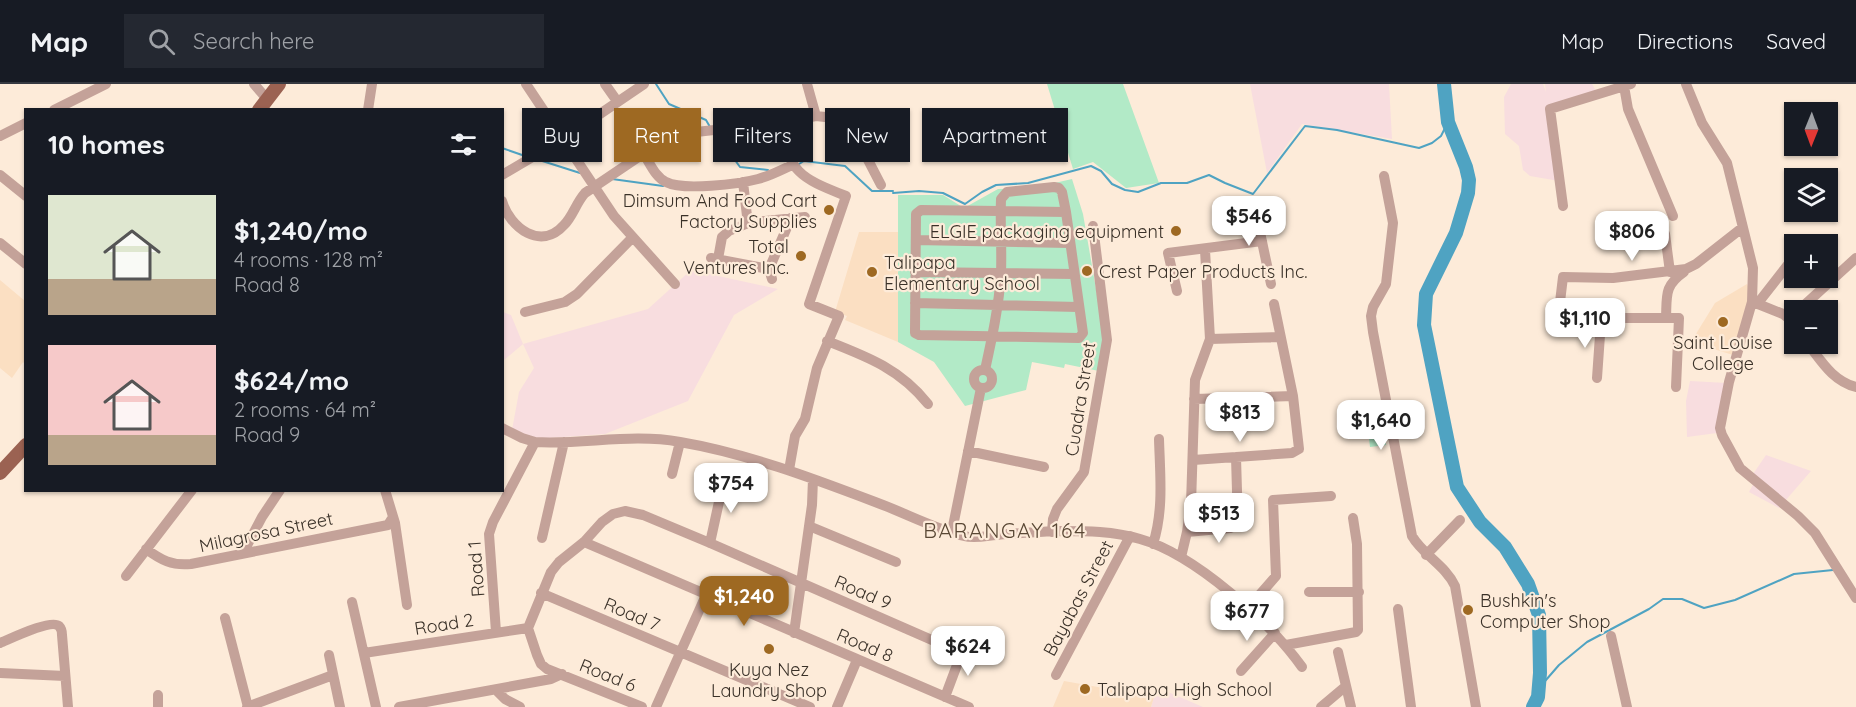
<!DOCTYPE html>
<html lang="en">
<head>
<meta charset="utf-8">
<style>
	:root { --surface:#171b24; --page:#242831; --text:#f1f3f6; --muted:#9ea1a6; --line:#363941; --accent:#9e6922 }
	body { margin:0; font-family:Quicksand,sans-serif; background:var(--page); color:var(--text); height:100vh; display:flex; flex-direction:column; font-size:22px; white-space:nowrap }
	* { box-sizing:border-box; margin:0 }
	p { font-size:20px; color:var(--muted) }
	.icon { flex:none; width:33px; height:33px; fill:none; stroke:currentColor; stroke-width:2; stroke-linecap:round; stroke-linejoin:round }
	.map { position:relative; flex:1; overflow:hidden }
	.drawer { position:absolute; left:24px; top:24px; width:480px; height:384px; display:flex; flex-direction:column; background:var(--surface); border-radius:0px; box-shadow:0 2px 4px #0004 }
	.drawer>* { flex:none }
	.hud { position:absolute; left:522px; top:24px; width:570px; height:54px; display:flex; gap:12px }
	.needle { width:39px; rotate:181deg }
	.tools { position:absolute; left:1784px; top:18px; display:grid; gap:12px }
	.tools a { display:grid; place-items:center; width:54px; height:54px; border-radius:0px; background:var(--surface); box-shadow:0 2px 4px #0004; font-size:30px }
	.price { position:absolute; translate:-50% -51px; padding:0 14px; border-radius:12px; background:#fff; color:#222; font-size:20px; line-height:39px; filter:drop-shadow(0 2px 3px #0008) }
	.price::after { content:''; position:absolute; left:50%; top:36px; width:18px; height:14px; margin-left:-9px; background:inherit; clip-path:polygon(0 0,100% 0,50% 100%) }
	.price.selected { background:var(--accent); color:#fff }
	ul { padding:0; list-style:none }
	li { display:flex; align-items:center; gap:18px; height:150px; padding:0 24px }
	li span { display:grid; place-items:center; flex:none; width:168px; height:120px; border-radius:0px; color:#555 }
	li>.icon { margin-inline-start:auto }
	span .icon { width:72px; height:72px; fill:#fffc; stroke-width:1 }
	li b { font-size:26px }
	h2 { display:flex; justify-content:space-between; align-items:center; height:72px; padding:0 24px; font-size:26px }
	.pill { padding:0 21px; border-radius:0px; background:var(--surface); box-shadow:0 2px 4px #0004; font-size:21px; line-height:54px }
	.pill.selected { background:var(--accent); color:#fff }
	header { display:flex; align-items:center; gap:36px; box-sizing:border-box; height:84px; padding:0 30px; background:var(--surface); border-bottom:2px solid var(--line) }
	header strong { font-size:28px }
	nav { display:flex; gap:33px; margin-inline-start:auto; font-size:21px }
	.search { width:420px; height:54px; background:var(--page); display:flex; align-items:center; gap:15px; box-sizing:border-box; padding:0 21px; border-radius:0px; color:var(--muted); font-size:22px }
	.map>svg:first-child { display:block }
	.industrial { fill:#f8dddf }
	.built { fill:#fbdfc2 }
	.green { fill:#b2eac7 }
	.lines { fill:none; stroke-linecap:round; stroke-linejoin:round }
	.stream { stroke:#4fa3c2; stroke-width:2 }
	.river { stroke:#4fa3c2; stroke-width:14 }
	.minor { stroke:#c4a299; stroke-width:10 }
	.major { stroke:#9b6252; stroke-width:14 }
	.poi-dot { fill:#9e6922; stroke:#fdebd9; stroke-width:2 }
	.labels { text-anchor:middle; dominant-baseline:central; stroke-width:4.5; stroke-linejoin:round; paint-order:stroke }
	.poi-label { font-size:18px; fill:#3a3128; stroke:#fdebd9; text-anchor:start }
	.street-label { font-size:18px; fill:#3a3128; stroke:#fdebd9 }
	.quarter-label { font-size:21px; letter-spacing:1.5px; fill:#5a4835; stroke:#fdebd9 }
</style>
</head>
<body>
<header>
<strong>Map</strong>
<div class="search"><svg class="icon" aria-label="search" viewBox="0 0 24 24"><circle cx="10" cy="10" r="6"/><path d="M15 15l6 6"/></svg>Search here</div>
<nav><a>Map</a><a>Directions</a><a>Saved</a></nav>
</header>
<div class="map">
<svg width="1856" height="623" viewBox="0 0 1856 623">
	<rect width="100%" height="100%" fill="#fdebd9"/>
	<path class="industrial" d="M1250,0H1389L1392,55L1302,40L1267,89Z
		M1511,0H1543L1546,8L1545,0H1592L1596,7L1548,23L1559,97L1530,92L1523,86L1519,62L1505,50L1504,13Z
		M691,186L778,205L734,231L688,317L605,350L536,355L512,346L519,308L534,284L523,260L503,277V228L511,231L523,260L648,225Z
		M1690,297L1727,299L1717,349L1687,353L1686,317Z
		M1766,371L1811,387L1779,424L1749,408L1755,397L1751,393Z
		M1168,608L1203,623H1151L1154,613Z"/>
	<path class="built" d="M859,148H898V258L845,236L847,232L835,228Z
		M0,196L25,217V280L23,278L12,294L0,284Z
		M1747,200L1751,209L1733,271L1691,258L1715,219Z
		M1064,597L1154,613L1151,623H1053Z"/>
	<path class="green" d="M1047,0H1123L1159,99L1126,104L1093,78L1073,85Z
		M1072,95L1083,130L1104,251L1099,287L1065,280L1064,284L1032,278L1026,306L965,322L934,278L898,258V111H943L964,124L998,105L1033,104Z
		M1382,336L1386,361L1370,363L1367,338Z"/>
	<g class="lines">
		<path class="stream" d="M656,0L669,20L706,36L710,43
			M716,50L740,83L768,86
			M502,64L525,72
			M536,75L580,89
			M799,80L804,77L845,82L872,107H893
			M612,95L663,102
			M893,109L919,107L943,109L965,120L982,108L996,101L1028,99L1091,82L1101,87L1112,100L1125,106L1138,108L1161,99H1187L1209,91L1225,99L1253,110L1305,42L1337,46L1419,64L1432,59L1441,52L1448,38
			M1539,604L1559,581L1587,558L1649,525L1663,515H1682L1704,524L1735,516L1794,490L1833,486"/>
		<path class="river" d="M1444,0L1448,38L1466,83L1469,96L1468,109L1456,149L1426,210L1424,241L1457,403L1480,438L1505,463L1528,500L1539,531L1540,589L1538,613L1533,623"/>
		<path class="minor" d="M254,0L267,15
			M526,0L614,132L675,200
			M605,0L617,17
			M807,0L816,32
			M1686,0L1702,39L1727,79L1753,184L1752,218L1729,298L1720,344L1722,351L1740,384L1798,432L1815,449L1856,514
			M1624,2L1628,25L1673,132
			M54,26L106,0
			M368,26L372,0
			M778,39C791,89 798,93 846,112L809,220L839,232L817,284L805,335L795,352L789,386
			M0,52L26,39
			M643,69C650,79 655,93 666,98C683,107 739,100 758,95C770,92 781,86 792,81
			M0,91L26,112
			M502,91L563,55L644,0
			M1384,92L1393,139L1386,200L1373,223L1371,232L1373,248L1412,452C1423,471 1446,482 1455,502L1476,623
			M743,98L747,132
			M502,117C510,144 541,167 564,141C573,132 576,119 585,109L668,53L678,50L778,39L816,32L825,33L841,29L851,30L856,35L867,74L881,101
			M1254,120L1271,200
			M1563,122L1550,25L1631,0
			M754,138L805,133
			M1665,150L1670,188
			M916,156L1069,159
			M0,159L26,180
			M711,174L769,185
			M718,175L722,153L729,147L746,140
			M915,188L1074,190
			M772,195L769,185L791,134
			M1177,207L1168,169L1262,157
			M1560,218L1563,193L1613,194L1686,185L1696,180L1742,144
			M1753,218L1783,230L1794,239
			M915,219L1078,223
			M1758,219L1794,173
			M1799,226L1856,174
			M525,228L565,218L577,210L632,154
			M1666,234C1667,211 1664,202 1684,188
			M1210,255L1280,253
			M827,257C868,273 900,285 928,320
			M1808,260C1822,278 1833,297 1856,303
			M974 295a9 9 0 1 1 18 0a9 9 0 1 1-18 0Z
			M985,286C992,254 999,222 1001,189C1002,165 1000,140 1001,115L1007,108L1054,103L1059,104L1062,108L1066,128L1083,249L1079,254L919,251L915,249L916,130L921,126L1066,128
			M1597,294L1601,237L1603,234H1679L1676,303
			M1194,315L1293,312
			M502,344L522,354L535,358C584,361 631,349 680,358C750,370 817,396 883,421C909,431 938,446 964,452C974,455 986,452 996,451C1017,449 1038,448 1059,447C1087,447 1113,447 1140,455C1194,470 1270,538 1302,583
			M968,367L1044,383
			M1193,376L1292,369L1299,365L1293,312L1274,220
			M672,390L680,358
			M385,406L395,439L407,521
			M809,442L896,478
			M952,447L981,304
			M1052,448L1053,435L1057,425L1084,388L1107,256L1093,142
			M1187,448L1230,444L1238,441L1236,373
			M542,454L564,358
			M584,458L969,623
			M710,459L724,395
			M1153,460C1164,426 1160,390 1159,355
			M146,465C161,476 172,482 191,480L388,441L393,433
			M243,469L262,433L280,406
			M1426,471L1460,436
			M1181,473L1187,448L1191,420L1195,296L1210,255L1205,166
			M126,492L192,406
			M1309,508H1359
			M541,509L810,623
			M352,518L376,623
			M1248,524L1276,492L1273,416L1331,412
			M1398,525L1411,623
			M225,534L248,623
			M496,548L489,450L493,438L535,358
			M794,549L812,421L813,395
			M1611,552L1627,623
			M0,559C10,555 51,535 59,542C61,544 62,548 62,551L68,623
			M1286,561L1356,548L1358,546L1357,460L1353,434
			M1338,568L1351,623
			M364,569L528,544
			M329,571L340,623
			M1241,587L1275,549
			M0,589L65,592
			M1056,591L1130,452
			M496,606L505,615L520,623
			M158,611V623
			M247,623L333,591
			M399,623L551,595L562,590
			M642,623L547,585L541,580L537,571L528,544L551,488L559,478L584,458L602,438L613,430L625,427L643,431L710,459L957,567L960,573L945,613
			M656,623L706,511
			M837,623L857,576
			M1321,623L1346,602"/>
		<path class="major" d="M259,26L279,0
			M0,389L26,361"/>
	</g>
	<g class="poi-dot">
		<circle cx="829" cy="126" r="6"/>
		<circle cx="1176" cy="147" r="6"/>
		<circle cx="801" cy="172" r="6"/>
		<circle cx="1087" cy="187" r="6"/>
		<circle cx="872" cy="188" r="6"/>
		<circle cx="1723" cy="238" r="6"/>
		<circle cx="1468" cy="526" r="6"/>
		<circle cx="769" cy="565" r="6"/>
		<circle cx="1085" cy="605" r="6"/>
	</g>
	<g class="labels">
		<g class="poi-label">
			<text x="817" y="116" text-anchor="end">Dimsum And Food Cart<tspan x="817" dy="21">Factory Supplies</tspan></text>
			<text x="1164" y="147" text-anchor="end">ELGIE packaging equipment</text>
			<text x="789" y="162" text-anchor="end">Total<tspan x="789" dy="21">Ventures Inc.</tspan></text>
			<text x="884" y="178">Talipapa<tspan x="884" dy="21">Elementary School</tspan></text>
			<text x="1099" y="187">Crest Paper Products Inc.</text>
			<text x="1723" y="258" text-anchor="middle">Saint Louise<tspan x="1723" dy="21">College</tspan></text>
			<text x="1480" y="516">Bushkin's<tspan x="1480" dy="21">Computer Shop</tspan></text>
			<text x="769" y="585" text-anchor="middle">Kuya Nez<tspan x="769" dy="21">Laundry Shop</tspan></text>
			<text x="1097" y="605">Talipapa High School</text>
		</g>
		<g class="street-label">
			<text transform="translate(1080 315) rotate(-81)">Cuadra Street</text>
			<text transform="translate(266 448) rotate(-12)">Milagrosa Street</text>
			<text transform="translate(476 485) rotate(-94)">Road 1</text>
			<text transform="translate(863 508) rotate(23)">Road 9</text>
			<text transform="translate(1078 514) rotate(-62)">Bayabas Street</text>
			<text transform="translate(632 530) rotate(23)">Road 7</text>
			<text transform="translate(444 540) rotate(-9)">Road 2</text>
			<text transform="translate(865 561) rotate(23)">Road 8</text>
			<text transform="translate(608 591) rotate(22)">Road 6</text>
		</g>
		<g class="quarter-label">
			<text x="1005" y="446">BARANGAY 164</text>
		</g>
	</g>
</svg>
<div class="tools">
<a><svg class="needle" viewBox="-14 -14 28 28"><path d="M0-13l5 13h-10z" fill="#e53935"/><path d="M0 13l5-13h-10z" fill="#9ea1a6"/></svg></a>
<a><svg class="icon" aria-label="layers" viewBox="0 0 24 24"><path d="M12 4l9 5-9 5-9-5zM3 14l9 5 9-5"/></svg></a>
<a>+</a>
<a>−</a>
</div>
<b class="price" style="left:1249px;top:163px">$546</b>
<b class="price" style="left:1632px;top:178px">$806</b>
<b class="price" style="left:1585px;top:265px">$1,110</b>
<b class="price" style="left:1240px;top:359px">$813</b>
<b class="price" style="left:1381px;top:367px">$1,640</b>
<b class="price" style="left:731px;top:430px">$754</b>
<b class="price" style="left:1219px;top:460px">$513</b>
<b class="price selected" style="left:744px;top:543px">$1,240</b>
<b class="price" style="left:1247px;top:558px">$677</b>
<b class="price" style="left:968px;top:593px">$624</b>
<div class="hud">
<a class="pill">Buy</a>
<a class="pill selected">Rent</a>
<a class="pill">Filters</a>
<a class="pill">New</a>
<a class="pill">Apartment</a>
</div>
<section class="drawer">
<h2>10 homes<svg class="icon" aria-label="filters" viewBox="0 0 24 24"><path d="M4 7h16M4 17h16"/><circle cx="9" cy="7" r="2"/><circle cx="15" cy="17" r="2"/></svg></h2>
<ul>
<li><span style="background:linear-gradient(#dfe7d0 70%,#b9a48a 0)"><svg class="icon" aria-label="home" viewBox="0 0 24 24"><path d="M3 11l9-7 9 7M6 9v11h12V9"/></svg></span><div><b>$1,240/mo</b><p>4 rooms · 128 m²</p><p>Road 8</p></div></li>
<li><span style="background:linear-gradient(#f6c9c9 75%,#b9a48a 0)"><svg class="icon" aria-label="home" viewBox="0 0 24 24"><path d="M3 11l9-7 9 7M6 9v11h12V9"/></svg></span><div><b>$624/mo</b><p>2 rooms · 64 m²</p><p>Road 9</p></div></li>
</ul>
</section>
</div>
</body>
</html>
